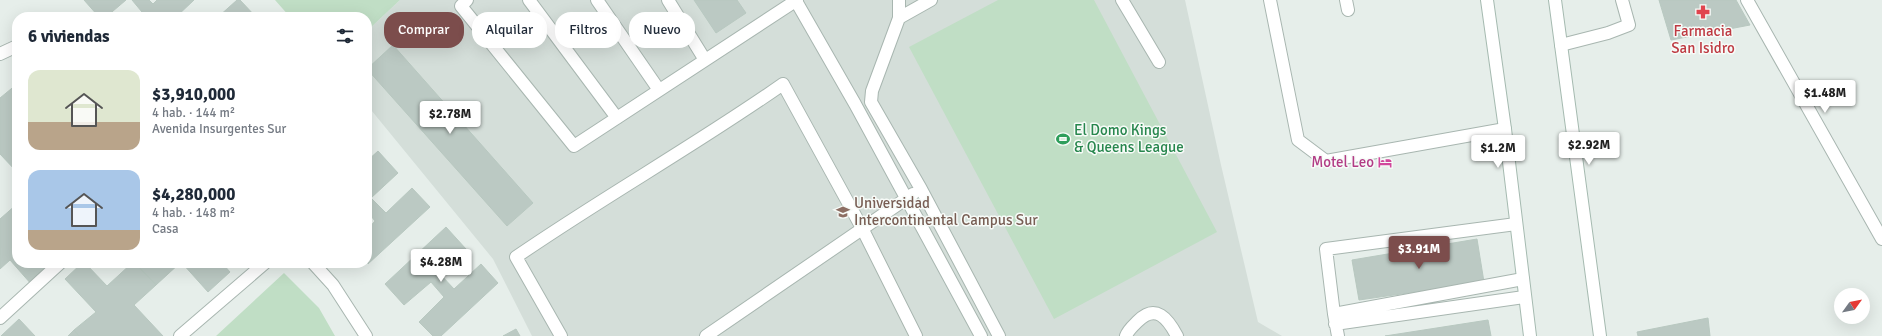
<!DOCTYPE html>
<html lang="es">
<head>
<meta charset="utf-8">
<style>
	:root { --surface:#fff; --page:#f6f6f7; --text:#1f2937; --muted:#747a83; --accent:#7c4d4c }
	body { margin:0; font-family:Signika,sans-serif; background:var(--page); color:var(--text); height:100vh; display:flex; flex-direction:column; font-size:15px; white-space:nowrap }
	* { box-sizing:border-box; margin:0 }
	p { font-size:13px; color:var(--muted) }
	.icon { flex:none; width:22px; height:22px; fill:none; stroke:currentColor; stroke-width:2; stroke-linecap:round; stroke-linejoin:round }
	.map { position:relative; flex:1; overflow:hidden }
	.drawer { position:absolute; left:12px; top:12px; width:360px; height:256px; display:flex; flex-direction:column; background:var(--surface); border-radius:16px; box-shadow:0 4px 16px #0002 }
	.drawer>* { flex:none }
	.banner { position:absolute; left:384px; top:12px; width:380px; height:36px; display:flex; gap:8px }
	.needle { width:26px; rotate:57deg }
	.fabs { position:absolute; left:1834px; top:288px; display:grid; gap:8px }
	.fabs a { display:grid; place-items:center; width:36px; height:36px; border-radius:50%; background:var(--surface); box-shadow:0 4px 16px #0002; font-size:20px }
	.price { position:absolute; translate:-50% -34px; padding:0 9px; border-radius:4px; background:#fff; color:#222; font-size:13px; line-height:26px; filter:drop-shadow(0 1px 2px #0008) }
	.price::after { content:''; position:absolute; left:50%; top:24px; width:12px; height:9px; margin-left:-6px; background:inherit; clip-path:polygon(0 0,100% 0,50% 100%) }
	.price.current { background:var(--accent); color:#fff }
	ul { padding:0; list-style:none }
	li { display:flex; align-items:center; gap:12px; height:100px; padding:0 16px }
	li span { display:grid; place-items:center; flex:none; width:112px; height:80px; border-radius:12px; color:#555 }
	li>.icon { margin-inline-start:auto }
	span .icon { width:48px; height:48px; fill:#fffc; stroke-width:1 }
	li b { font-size:17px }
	h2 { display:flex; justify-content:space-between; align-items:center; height:48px; padding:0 16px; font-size:17px }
	.pill { padding:0 14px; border-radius:16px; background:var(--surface); box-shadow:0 4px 16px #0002; font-size:14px; line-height:36px }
	.pill.current { background:var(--accent); color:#fff }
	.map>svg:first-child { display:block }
	.built { fill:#d4ded9 }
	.green { fill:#c0dec5 }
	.building { fill:#bbc9c3; stroke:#b8c8c0 }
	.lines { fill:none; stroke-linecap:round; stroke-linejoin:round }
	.lane-casing { stroke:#a8b6b0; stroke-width:14 }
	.street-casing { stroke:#a8b6b0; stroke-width:14 }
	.secondary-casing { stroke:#a5bab0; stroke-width:14 }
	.lane { stroke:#fff; stroke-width:12 }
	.street { stroke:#fff; stroke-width:12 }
	.secondary { stroke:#fff; stroke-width:12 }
	.labels { text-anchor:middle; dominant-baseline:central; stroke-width:3; stroke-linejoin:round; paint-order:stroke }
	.health-label { font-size:15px; fill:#be3a42; stroke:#f7fbf8 }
	.leisure-label { font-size:15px; fill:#27864d; stroke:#f7fbf8; text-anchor:start }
	.hotel-label { font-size:15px; fill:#b23c85; stroke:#f7fbf8; text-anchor:end }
	.education-label { font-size:15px; fill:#785e54; stroke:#f7fbf8; text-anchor:start }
</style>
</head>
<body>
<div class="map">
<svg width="1882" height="336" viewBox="0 0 1882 336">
	<rect width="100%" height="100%" fill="#e6eeea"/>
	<path class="built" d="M400,0H1185L1221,165L1258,322L1282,336H532L493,259L367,105V31Z"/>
	<path class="green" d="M275,0H400L367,31V17H290Z
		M998,0H1094L1217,232L1054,319L909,47Z
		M284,273L319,308L335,336H216Z"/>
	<path class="building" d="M84,0H126L106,17H99Z
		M132,0H149L153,4L157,0H194L176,17H138L142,12Z
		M237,0H240L256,17H218Z
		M694,0H737L746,13L716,33Z
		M1659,0H1736L1750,25L1671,40Z
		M393,45L533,203L507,226L367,69Z
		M17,84V121L14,124L17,128V172L0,154V98Z
		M378,151L398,173L371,198L386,213L412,188L430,207L368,264L367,230L375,221L367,211V161Z
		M17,204V263H52L32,285L10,260L0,269V219Z
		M446,227L466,249L440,274L454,289L481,264L498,283L441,336H433L419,322L444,297L431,282L404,305L385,284Z
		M1477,239L1484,282L1359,300L1352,260Z
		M82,263H85L107,286L132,263H135L156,285L134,305L163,336H79L74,330L96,312L65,279Z
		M135,263H180L156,285Z
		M182,263H222L230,272L208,292Z
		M1708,318L1710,336H1638L1637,332Z
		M19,319L35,336H1Z
		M1488,320L1491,336H1385Z
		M516,329L520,336H503Z
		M74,330L79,336H68Z"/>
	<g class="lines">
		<g class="lane-casing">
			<path id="lane" d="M467,0L461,6L574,146L797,0
				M529,0L617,118
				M597,0L659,90
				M668,0L705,60
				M899,0V18L872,91L871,102L921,189L999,336
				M1122,0L1159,62
				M1270,0L1298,140L1326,161L1505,129
				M1346,0L1348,10
				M796,1L855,104L981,336
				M899,18L931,0
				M1561,45L1608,33L1629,25L1622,0
				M0,54L17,46
				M313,263L333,285L366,336
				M1334,314L1523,279
				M0,318L60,263
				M1335,324L1524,297
				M180,336L265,263
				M561,336L516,257C603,197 696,145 783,84L862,228L916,336
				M706,336L913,194
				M1126,336C1128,330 1133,326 1138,321C1156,303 1168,319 1177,336
				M1338,336L1334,314L1326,249L1516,224"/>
		</g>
		<g class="street-casing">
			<path id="street" d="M1747,0L1882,239"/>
		</g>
		<g class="secondary-casing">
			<path id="secondary" d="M1487,0L1505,129L1530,336
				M1555,0L1600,336"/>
		</g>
		<use href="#lane" class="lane"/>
		<use href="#street" class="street"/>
		<use href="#secondary" class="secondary"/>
	</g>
	<defs>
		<g id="pharmacy-bare" transform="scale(1.08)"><path d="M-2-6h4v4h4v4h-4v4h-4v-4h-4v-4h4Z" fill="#e0444e" stroke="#f7fbf8" stroke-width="2.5" paint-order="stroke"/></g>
		<g id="stadium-bare" transform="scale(1.08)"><path d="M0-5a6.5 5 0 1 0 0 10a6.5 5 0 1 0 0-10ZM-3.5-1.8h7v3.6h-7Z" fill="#2e9e5b" stroke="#f7fbf8" stroke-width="2.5" paint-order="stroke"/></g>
		<g id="hotel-bare" transform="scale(1.08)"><path d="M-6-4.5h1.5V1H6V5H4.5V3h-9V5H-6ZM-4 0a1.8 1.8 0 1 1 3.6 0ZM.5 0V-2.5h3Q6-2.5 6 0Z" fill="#d1479c" stroke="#f7fbf8" stroke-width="2.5" paint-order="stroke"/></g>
		<g id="university-bare" transform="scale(1.08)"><path d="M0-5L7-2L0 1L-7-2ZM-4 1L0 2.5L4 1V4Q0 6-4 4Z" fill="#8d6e63" stroke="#f7fbf8" stroke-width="2.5" paint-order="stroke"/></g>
	</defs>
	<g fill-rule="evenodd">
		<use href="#pharmacy-bare" x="1703" y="12"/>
		<use href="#stadium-bare" x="1063" y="139"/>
		<use href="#hotel-bare" x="1385" y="162"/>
		<use href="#university-bare" x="843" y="212"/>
	</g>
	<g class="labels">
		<g class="health-label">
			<text x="1703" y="31">Farmacia<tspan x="1703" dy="17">San Isidro</tspan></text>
		</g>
		<g class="leisure-label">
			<text x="1074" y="130">El Domo Kings<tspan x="1074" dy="17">&amp; Queens League</tspan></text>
		</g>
		<g class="hotel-label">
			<text x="1374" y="162">Motel Leo</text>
		</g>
		<g class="education-label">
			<text x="854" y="203">Universidad<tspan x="854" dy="17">Intercontinental Campus Sur</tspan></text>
		</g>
	</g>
</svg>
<div class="fabs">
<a><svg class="needle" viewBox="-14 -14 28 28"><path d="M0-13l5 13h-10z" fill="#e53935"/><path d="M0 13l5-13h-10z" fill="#747a83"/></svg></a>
</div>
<b class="price" style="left:1825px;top:114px">$1.48M</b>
<b class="price" style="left:450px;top:135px">$2.78M</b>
<b class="price" style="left:1589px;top:166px">$2.92M</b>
<b class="price" style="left:1498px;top:169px">$1.2M</b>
<b class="price current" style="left:1419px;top:270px">$3.91M</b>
<b class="price" style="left:441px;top:283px">$4.28M</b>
<div class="banner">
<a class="pill current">Comprar</a>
<a class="pill">Alquilar</a>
<a class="pill">Filtros</a>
<a class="pill">Nuevo</a>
</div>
<section class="drawer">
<h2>6 viviendas<svg class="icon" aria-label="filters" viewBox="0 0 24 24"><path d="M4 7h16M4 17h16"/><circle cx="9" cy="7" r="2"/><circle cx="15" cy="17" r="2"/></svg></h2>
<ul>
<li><span style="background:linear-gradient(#dfe7d0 65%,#b9a48a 0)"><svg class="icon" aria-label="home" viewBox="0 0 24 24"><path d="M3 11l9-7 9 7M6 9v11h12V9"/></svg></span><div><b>$3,910,000</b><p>4 hab. · 144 m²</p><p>Avenida Insurgentes Sur</p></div></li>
<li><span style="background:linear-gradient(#a9c7e8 75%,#b9a48a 0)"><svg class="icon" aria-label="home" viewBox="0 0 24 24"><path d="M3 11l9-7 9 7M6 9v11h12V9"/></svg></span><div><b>$4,280,000</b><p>4 hab. · 148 m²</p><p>Casa</p></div></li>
</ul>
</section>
</div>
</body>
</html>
